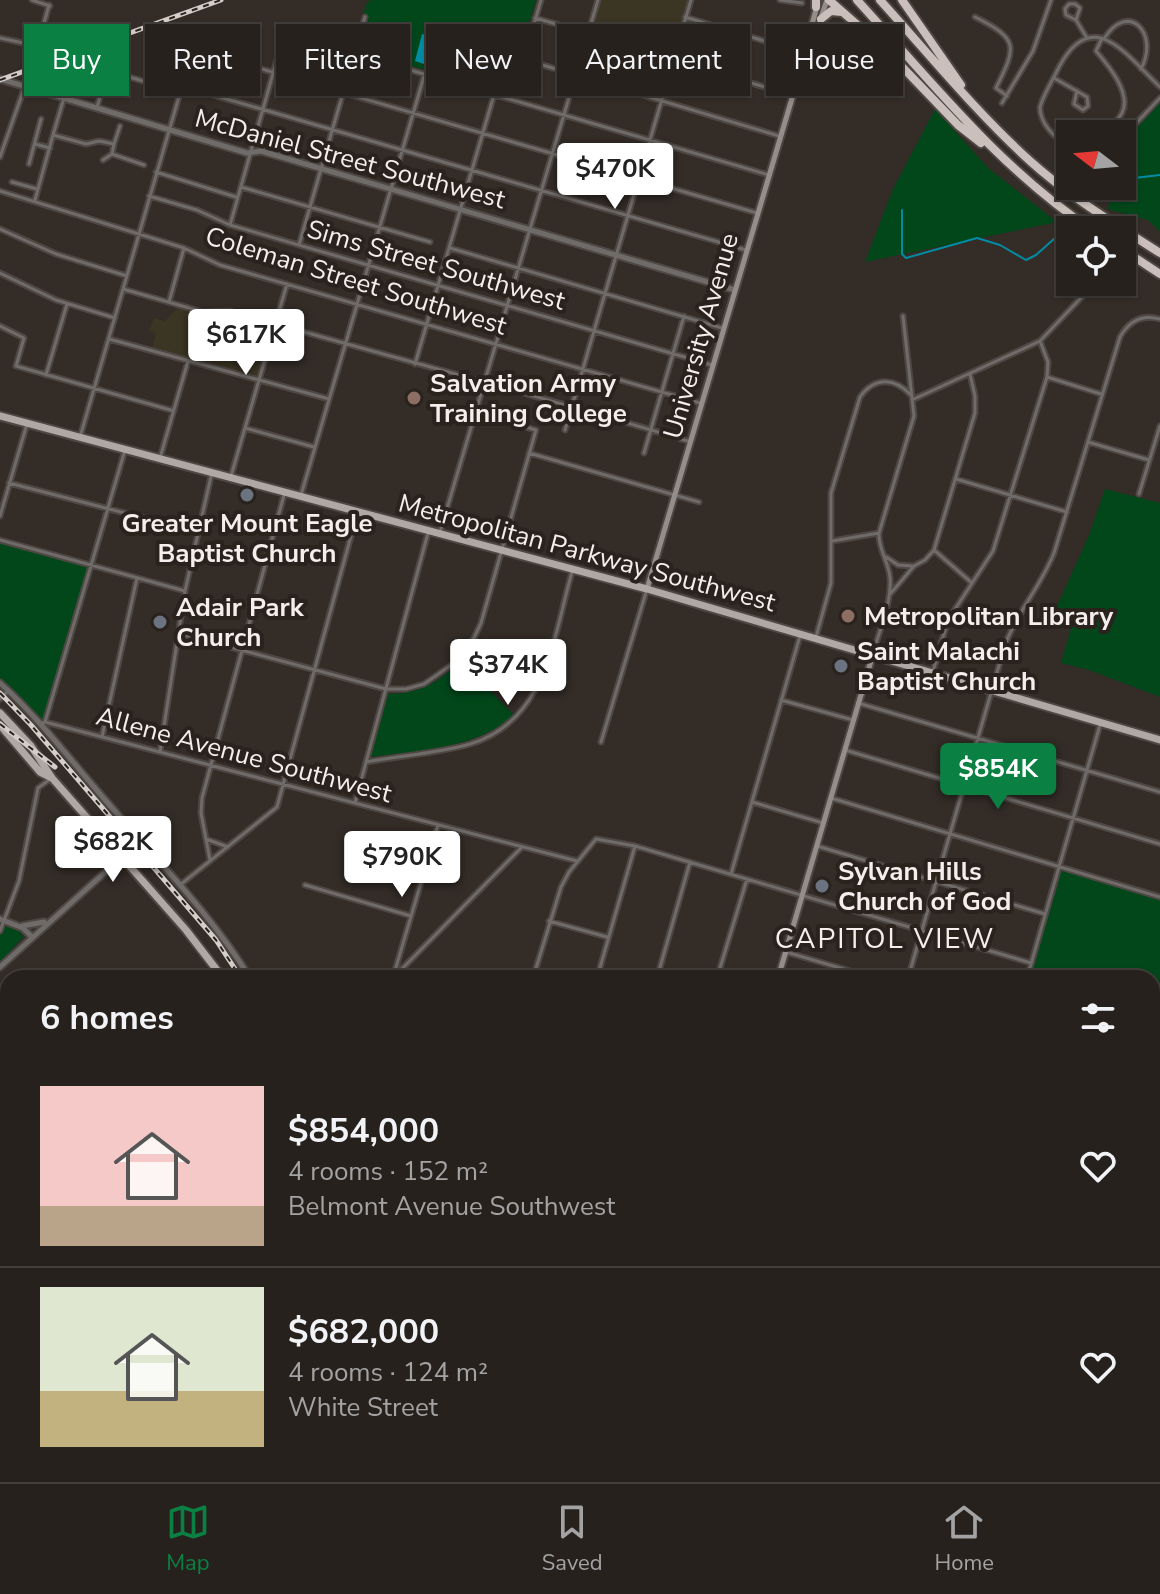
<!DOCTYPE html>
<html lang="en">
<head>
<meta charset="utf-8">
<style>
	:root { --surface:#26211d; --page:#322e2a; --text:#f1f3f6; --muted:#a4a3a4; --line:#423e3b; --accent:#0b8043 }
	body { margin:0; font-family:"Nunito Sans",sans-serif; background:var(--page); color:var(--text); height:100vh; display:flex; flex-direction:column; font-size:30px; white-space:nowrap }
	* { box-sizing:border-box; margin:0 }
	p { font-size:26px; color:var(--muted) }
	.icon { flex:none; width:44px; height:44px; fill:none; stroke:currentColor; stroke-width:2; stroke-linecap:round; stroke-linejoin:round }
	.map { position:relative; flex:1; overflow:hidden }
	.panel { position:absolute; left:0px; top:970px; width:1160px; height:512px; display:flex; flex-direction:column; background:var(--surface); border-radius:24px 24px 0 0; box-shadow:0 2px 6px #0004,0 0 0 2px var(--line) }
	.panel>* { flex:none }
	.guide { position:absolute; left:24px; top:24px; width:1112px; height:72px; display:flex; gap:16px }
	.needle { width:52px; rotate:286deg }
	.buttons { position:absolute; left:1056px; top:120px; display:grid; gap:16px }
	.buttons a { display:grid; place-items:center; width:80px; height:80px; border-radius:0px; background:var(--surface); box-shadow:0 2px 6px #0004,0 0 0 2px var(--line); font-size:40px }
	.price { position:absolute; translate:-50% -68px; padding:0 18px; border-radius:8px; background:#fff; color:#222; font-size:26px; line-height:52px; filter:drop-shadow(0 2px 4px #0008) }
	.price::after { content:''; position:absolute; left:50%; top:48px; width:24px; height:18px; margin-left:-12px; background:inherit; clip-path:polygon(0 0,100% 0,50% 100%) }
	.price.selected { background:var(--accent); color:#fff }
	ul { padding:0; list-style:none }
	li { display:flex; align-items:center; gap:24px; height:200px; padding:0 40px }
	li+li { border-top:2px solid var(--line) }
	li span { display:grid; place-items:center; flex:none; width:224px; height:160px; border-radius:0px; color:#555 }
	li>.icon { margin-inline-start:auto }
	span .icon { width:96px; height:96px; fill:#fffc; stroke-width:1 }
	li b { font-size:34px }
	h2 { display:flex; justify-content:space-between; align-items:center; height:96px; padding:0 40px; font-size:34px }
	.pill { padding:0 28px; border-radius:0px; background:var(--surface); box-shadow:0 2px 6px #0004,0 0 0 2px var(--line); font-size:28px; line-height:72px }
	.pill.selected { background:var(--accent); color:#fff }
	.tabs { display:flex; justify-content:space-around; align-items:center; height:112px; border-top:2px solid var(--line); background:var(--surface); font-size:22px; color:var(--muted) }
	.tabs a { display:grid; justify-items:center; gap:4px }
	.tabs .selected { color:var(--accent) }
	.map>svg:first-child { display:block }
	.education { fill:#3b3523 }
	.green { fill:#01471a }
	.water { fill:#028ca3 }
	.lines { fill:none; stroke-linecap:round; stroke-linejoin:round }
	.stream { stroke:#028ca3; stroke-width:2 }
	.minor-casing { stroke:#4e4743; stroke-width:7 }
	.tertiary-casing { stroke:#4e4743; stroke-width:9 }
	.secondary-casing { stroke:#4e4743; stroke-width:9 }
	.primary-casing { stroke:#4e4743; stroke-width:11 }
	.motorway-casing { stroke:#4e4743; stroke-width:12 }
	.minor { stroke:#6f6b69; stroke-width:3 }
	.tertiary { stroke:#6f6b69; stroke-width:5 }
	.secondary { stroke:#948d89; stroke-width:5 }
	.primary { stroke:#b0a8a3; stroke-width:7 }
	.motorway { stroke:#cabfba; stroke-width:8 }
	.rail-casing { stroke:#d3ceca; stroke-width:5 }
	.rail { stroke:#29221d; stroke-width:2; stroke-dasharray:6; stroke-linecap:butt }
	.education-dot { fill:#8d6e63; stroke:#29221d; stroke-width:3 }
	.worship-dot { fill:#6b7280; stroke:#29221d; stroke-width:3 }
	.labels { text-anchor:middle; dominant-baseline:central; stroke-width:8; stroke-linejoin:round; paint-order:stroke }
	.street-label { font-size:26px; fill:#f4efec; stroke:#29221d }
	.poi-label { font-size:26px; font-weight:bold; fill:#f4efec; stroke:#29221d; text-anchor:start }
	.neighbourhood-label { font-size:28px; letter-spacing:2px; fill:#f4efec; stroke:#29221d }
</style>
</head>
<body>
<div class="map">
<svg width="1160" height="1482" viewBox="0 0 1160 1482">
	<rect width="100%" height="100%" fill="#332c27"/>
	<path class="education" d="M599,0H689L660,101L574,76Z
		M177,308L202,313H229L272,325L256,379L152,348L156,334L149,330L154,318L165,321Z"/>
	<path class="green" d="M372,0H536L520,55L502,51L491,89L353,49L367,2Z
		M1160,103V232L1148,220L1107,209L1112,199L1124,190L1121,186L1122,143Z
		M935,109L988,168L1057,222L865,262L893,189Z
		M1105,489L1160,503V697L1089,670L1061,663L1074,618L1053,615L1089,535Z
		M0,540L91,565L45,722L40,724L0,683Z
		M461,661L514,715C477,749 419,750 371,757L388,694C419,694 439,682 461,661Z
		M1061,866L1160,896V1116L1152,1114V978H1027Z
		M6,924L20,932L23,937L0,962V934Z"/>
	<path class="water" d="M422,34L435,37L427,65L415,61Z"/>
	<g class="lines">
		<path class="stream" d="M1122,183L1134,178L1160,175
			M1104,196L1117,186
			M902,210V254L906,258L977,238L1000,245L1026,260L1036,255L1055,238
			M1152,992H1160"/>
		<g class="minor-casing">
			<path id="minor" d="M32,0L50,6
				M780,0L802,3
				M685,17L804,53
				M975,17C1019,39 1017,46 996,88L1007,96
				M535,18L588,33
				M1076,20L1080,8L1075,4H1069L1065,9L1066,15L1076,20L1087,38
				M0,38L28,44L43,27L49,5
				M1102,38L1096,51C1108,65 1132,93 1122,113C1118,120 1112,127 1107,134
				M1104,39C1128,0 1160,33 1141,69
				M524,58L541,0
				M673,60L792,95
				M234,61L757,213
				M1054,78L1087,97L1088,106L1083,110L1074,104L1077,91
				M182,86L746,250
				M1002,103L1033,51L1051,0
				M97,107L106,77L126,76L180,92
				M53,135L64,98
				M1122,138L1160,98
				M35,144L50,148
				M114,144L120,126
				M1070,150C1057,138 1040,126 1040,107C1044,93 1053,80 1059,67C1093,4 1127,56 1160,87
				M112,154L144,165
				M0,157L25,86
				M29,164L41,119
				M156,172L236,197
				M12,182L37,189
				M241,187L430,242
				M0,191L184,248L220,265L700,403
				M149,196L197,210L230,225L712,365
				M35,200L53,135L86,144L99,141L114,144L112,154L103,160
				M230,225L284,35L287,34L769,175
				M0,229L56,254L127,276
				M299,245L365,17
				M450,248L722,328
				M0,273L56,300L115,318
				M123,289L203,312L230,311C383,355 538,395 691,442
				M169,302L184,248
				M0,326L24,338L16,366L174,411
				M109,339L329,399
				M415,364L506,54L779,136
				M46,375L67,304
				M1047,377L1101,394
				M914,399L1040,341L1096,282
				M245,428L314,447
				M565,430L691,0
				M80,437L185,76
				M1088,442L1149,460
				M529,453L699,502
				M644,453L684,316
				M160,458L188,361
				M231,476L287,284
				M956,479L1067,512
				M9,483L198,532
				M1139,494L1160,426
				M301,495L425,73
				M0,516L27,424
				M440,532L598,0
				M0,540L185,591
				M832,541L879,533
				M934,550L972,583
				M886,557L898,565L912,566
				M891,593L914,566L925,560L934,550L975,413V396L970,374
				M178,633L386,689H406L424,684L457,661L474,638L481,623L536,430L476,413
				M816,637L831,583V493L860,397C874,377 894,377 911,395
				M873,653C880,629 892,602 890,577C888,561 878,548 879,533L914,416L903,316
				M933,671L948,620L993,551L1047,377L1048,362L1040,341
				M0,699L8,691
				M781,700L853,720
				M858,703L1160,792
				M45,722L125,450
				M40,724L45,722L577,861
				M102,737L137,578
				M601,742L647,589
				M845,750L1160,844
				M160,752L185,591L212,472
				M366,762C399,756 439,753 470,744C547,721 553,638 572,572
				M831,798L1160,897
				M752,802L823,823
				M355,803L428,533
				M206,839L228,847
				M817,846L1045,914
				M210,860L201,813L202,798L284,495
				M731,874L800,636
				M180,885L277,807L357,514
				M305,885L411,916
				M549,921L607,937
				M0,931L19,881L38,788L49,780
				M786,952L874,978
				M394,974L438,825
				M393,978L522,847
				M533,978L561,887L569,872L596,839L635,846L1031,963
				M597,978L635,846
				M657,978L690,862
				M717,978L747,879
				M908,978L1005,645C1017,612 1041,586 1054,553L1120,337C1129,321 1142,314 1160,319
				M1027,978L1100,725
				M1152,1131L1157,1115
				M1152,1210L1160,1213
				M0,1214L8,1216
				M0,1227L4,1215
				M0,1336L8,1338
				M1,1418L8,1394
				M1152,1455L1160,1456
				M178,1474L204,1482
				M532,1474L555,1481
				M689,1474L702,1482
				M1138,1474L1139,1482
				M19,1482L22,1474
				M71,1482L73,1474
				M123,1482L126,1474
				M160,1482L162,1474
				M275,1482L277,1474
				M429,1482H436
				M711,1482L713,1474
				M906,1482L908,1474"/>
		</g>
		<g class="tertiary-casing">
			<path id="tertiary" d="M0,79L247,153L261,151L735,290
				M0,683C39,718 72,762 107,802C156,859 211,914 250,978
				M0,919L23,928L31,936
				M22,926L44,922
				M0,967L123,856
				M207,978L217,971
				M0,1139L8,1133
				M386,1482L388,1474"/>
		</g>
		<g class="secondary-casing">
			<path id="secondary" d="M800,79L827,0
				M647,589L793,95L817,6
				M778,978L873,654
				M1152,1272L1160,1275"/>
		</g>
		<g class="primary-casing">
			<path id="primary" d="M0,416L647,589L1160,740
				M0,713L31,746L52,778L186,930L223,978
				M0,725L40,772L52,778
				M606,1474L617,1482
				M622,1482L633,1479L640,1474"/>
		</g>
		<g class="motorway-casing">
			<path id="motorway" d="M816,0V7
				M829,0L886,50L958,125L981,143
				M857,0C931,81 999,168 1092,230
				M880,0C929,54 976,112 1030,161C1070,197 1115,224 1160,253
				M902,0L961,85
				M821,19L831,11L842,12
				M1122,249L1160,274"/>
		</g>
		<use href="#minor" class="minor"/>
		<use href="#tertiary" class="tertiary"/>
		<use href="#secondary" class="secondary"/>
		<use href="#primary" class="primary"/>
		<use href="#motorway" class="motorway"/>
		<g class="rail-casing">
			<path id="rail" d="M0,80L221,0
				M0,693L31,725L216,940L241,978
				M0,724L55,767
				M653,1474L666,1482
				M674,1474L687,1482"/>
		</g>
		<use href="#rail" class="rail"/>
	</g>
	<g class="education-dot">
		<circle cx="414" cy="398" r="8"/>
		<circle cx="848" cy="616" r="8"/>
	</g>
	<g class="worship-dot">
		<circle cx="247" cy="495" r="8"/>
		<circle cx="160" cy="622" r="8"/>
		<circle cx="841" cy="666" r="8"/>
		<circle cx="822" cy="886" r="8"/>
	</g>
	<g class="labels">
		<g class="street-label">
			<text transform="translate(350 159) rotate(15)">McDaniel Street Southwest</text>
			<text transform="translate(436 265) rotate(16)">Sims Street Southwest</text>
			<text transform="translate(356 281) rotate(17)">Coleman Street Southwest</text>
			<text transform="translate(701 336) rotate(-74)">University Avenue</text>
			<text transform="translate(587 553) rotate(15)">Metropolitan Parkway Southwest</text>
			<text transform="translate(244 755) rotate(15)">Allene Avenue Southwest</text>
		</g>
		<g class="poi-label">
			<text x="430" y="383">Salvation Army<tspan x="430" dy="30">Training College</tspan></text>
			<text x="247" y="523" text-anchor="middle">Greater Mount Eagle<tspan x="247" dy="30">Baptist Church</tspan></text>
			<text x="176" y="607">Adair Park<tspan x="176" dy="30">Church</tspan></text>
			<text x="864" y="616">Metropolitan Library</text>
			<text x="857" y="651">Saint Malachi<tspan x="857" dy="30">Baptist Church</tspan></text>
			<text x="838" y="871">Sylvan Hills<tspan x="838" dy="30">Church of God</tspan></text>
		</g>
		<g class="neighbourhood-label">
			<text x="885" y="939">CAPITOL VIEW</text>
		</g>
	</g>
</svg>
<div class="buttons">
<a><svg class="needle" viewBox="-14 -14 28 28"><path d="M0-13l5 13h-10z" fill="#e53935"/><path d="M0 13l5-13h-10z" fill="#a4a3a4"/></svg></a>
<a><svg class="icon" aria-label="locate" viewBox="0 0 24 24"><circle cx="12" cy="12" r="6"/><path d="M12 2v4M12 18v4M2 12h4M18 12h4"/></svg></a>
</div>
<b class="price" style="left:615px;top:211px">$470K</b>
<b class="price" style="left:246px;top:377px">$617K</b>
<b class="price" style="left:508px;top:707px">$374K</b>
<b class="price selected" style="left:998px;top:811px">$854K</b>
<b class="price" style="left:113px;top:884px">$682K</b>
<b class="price" style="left:402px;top:899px">$790K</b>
<div class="guide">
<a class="pill selected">Buy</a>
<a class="pill">Rent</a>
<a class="pill">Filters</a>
<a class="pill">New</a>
<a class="pill">Apartment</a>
<a class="pill">House</a>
</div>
<section class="panel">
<h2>6 homes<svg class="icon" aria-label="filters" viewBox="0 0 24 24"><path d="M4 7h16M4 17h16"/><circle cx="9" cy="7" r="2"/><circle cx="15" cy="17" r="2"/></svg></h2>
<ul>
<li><span style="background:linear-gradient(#f6c9c9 75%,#b9a48a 0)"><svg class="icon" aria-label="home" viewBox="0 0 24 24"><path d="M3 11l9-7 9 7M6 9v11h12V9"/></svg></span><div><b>$854,000</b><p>4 rooms · 152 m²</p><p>Belmont Avenue Southwest</p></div><svg class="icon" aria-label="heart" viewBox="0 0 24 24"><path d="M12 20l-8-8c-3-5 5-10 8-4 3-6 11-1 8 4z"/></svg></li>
<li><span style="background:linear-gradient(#dfe7d0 65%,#c2b280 0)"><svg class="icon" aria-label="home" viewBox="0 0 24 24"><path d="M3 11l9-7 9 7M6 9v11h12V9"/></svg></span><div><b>$682,000</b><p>4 rooms · 124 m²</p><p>White Street</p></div><svg class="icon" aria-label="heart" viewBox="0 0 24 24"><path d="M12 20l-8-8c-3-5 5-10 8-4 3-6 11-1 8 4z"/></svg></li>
</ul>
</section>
</div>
<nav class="tabs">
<a class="selected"><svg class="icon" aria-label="map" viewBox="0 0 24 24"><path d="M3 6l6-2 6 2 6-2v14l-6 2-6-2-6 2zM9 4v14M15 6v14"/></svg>Map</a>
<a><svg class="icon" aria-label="saved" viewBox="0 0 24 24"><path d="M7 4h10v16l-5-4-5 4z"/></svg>Saved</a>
<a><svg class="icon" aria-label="home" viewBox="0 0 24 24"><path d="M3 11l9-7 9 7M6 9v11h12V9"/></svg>Home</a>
</nav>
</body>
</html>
